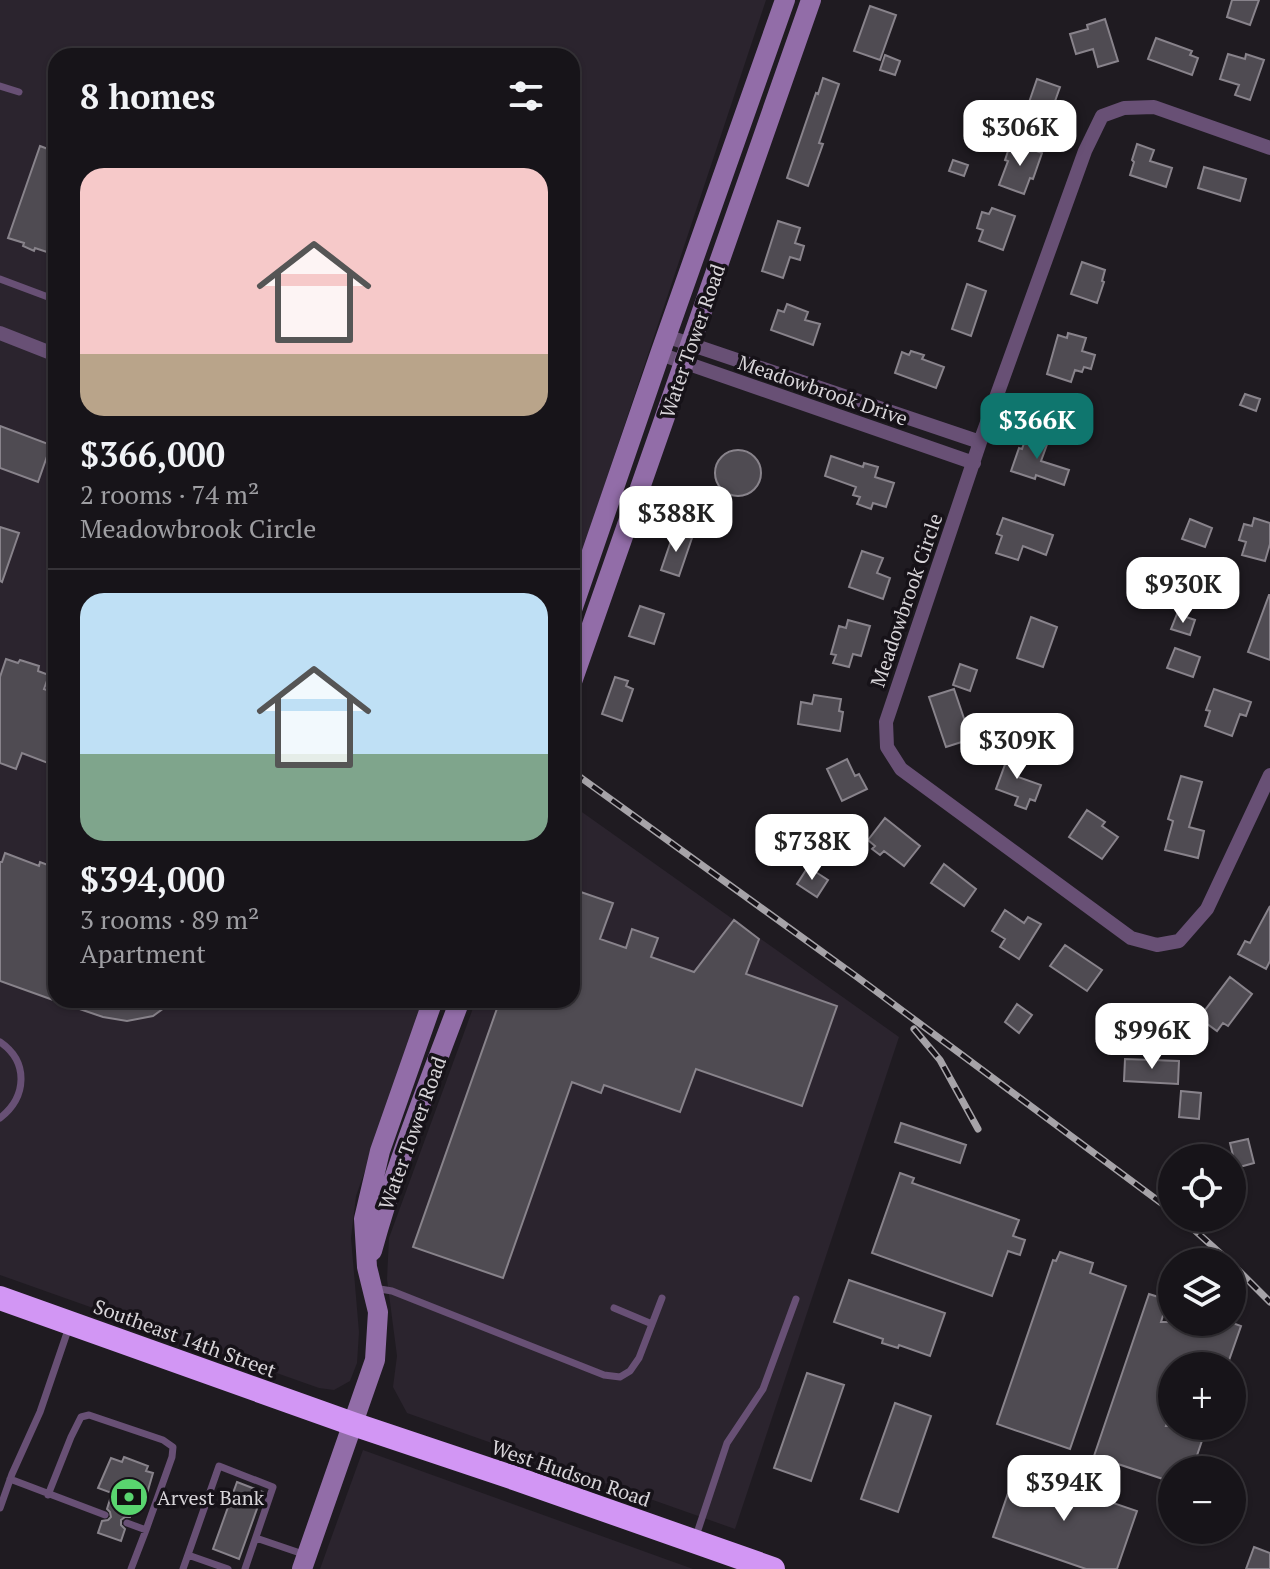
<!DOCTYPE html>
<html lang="en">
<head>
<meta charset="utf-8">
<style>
	:root { --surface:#171419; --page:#201d22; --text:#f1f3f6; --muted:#9e9ea2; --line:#363338; --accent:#0f766e }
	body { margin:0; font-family:"PT Serif",serif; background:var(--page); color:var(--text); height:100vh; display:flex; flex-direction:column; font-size:30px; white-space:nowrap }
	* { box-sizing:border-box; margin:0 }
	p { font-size:26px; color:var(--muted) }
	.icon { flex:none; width:44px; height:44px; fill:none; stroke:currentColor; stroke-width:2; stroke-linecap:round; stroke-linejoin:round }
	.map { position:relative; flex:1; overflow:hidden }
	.drawer { position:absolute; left:48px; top:48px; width:532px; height:960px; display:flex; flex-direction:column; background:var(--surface); border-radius:24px; box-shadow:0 2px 6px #0004,0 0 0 2px var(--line) }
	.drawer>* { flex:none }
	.fabs { position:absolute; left:1158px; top:1144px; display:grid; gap:16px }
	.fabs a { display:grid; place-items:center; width:88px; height:88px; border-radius:50%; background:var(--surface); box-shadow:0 2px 6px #0004,0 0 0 2px var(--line); font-size:40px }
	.price { position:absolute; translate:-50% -68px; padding:0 18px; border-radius:16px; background:#fff; color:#222; font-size:26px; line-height:52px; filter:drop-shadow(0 2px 4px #0008) }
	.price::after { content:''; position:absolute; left:50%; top:48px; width:24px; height:18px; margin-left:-12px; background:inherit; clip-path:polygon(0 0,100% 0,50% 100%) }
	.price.selected { background:var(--accent); color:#fff }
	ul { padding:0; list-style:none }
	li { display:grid; align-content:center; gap:16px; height:424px; padding:0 32px }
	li+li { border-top:2px solid var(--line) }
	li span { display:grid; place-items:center; height:248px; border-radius:24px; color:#555 }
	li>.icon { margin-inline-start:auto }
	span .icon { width:144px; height:144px; fill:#fffc; stroke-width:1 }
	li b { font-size:34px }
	h2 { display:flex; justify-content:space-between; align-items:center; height:96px; padding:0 32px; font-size:34px }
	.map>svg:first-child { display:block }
	.built { fill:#2b242e }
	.building { fill:#4f4b52; stroke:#88838b; stroke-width:2 }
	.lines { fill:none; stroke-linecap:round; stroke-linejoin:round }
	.lane { stroke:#685075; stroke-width:7 }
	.street { stroke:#685075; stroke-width:14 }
	.secondary { stroke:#926da8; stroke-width:20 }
	.highway { stroke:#d296f4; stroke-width:24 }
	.rail-casing { stroke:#a6a3a8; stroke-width:7 }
	.rail { stroke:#161218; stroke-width:4; stroke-dasharray:12; stroke-linecap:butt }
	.labels { text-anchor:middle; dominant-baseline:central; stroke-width:7; stroke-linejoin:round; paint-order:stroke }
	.street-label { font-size:20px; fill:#d8d5d9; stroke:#161218 }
	.poi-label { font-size:20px; fill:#d8d5d9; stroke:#161218; text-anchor:start }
</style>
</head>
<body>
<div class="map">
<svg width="1270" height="1569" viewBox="0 0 1270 1569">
	<rect width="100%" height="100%" fill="#1f1b21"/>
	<path class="built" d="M0,0H766L572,583V56H56V1000H426L356,1196L351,1238L359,1332L357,1363L350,1381L334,1390L319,1388L0,1275Z
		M572,805L899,1037L735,1529L407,1413L393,1387L397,1356L387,1279L389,1238L476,1000H572Z
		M363,1450L693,1569H320Z"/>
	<path class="building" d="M1232,0H1259L1250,25L1227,17Z
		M870,6L896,15L880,60L854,51Z
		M1105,19L1118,61L1098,67L1093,49L1076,54L1070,34L1088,29L1087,25Z
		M1156,38L1192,51L1190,55L1198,58L1192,75L1148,59Z
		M1228,54L1245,59L1246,54L1264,60L1250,100L1235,95L1239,85L1220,79Z
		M885,55L900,61L895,75L880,70Z
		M823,78L839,84L819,143L823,144L808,186L787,178L816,93L818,94Z
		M1037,79L1060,87L1054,104L1058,105L1053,120L1026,111Z
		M1011,142L1042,153L1033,179L1030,178L1024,194L999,185L1008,161L1005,160Z
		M1137,144L1154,150L1150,161L1172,168L1166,187L1130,175L1134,162L1132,160Z
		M40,146L56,152V255L35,248L34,251L23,246L24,243L8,238Z
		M953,160L968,165L964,176L949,171Z
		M1204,167L1246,179L1240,201L1198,188Z
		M992,208L1015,216L1003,250L979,241L983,230L977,228L982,212L989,214Z
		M778,221L800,228L795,243L804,246L800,260L790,257L783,278L762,271Z
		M1082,262L1105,270L1102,281L1104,282L1097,303L1071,294Z
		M967,284L986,291L971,336L952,329Z
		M787,304L808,312L805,320L820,324L813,345L771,330L778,310L784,312Z
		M1068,333L1086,338L1082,351L1095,355L1091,369L1084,367L1082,372L1075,370L1071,382L1047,374L1058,335L1067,338Z
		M911,351L924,355L922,359L944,367L936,388L895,373L902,352L909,355Z
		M1245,394L1260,399L1256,411L1240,405Z
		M0,426L51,445L38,482L0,468Z
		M1028,432L1049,439L1041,461L1069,470L1064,485L1036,475L1035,479L1011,471L1019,448L1022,449Z
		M715 473a23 23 0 1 1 46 0a23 23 0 1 1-46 0Z
		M831,456L863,467L864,463L878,467L875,477L894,483L886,507L873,503L871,509L857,504L860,497L853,495L856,487L825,476Z
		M1003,518L1053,535L1046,555L1023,546L1018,560L996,553L1002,536L997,534Z
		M1254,518L1270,523V544L1265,561L1242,555L1246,542L1239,540L1244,524L1252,526Z
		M1190,519L1212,528L1205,547L1182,539Z
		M0,527L19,533L2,582L0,581Z
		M674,532L692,538L679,576L661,570Z
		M862,551L883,558L877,573L890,578L883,599L849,587Z
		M1269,595H1270V660L1248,652Z
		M640,606L664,614L654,644L629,636Z
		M1177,614L1195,620L1190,635L1171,629Z
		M1031,617L1057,627L1043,667L1017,658Z
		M848,620L870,626L861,656L853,654L849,667L833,663L836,655L831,654L839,626L846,628Z
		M1175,648L1200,657L1193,677L1167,668Z
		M6,659L18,663L20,660L39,666L38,671L49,675L44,689L56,693V766L22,753L16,769L0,763V677Z
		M960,664L977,670L970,691L953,685Z
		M615,677L628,681L626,686L633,689L622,721L602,714Z
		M954,689L971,739L946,747L929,697Z
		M1214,689L1251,702L1246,716L1240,714L1232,736L1205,726L1210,711L1206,710Z
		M814,695L841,699L839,711L843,712L840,731L798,724L801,702L812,704Z
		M1010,751L1026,757L1018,777L1041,785L1035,801L1030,799L1026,809L1015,805L1018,797L996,789Z
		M847,759L855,776L859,774L867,789L842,801L827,769Z
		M1181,776L1202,782L1189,827L1204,831L1198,858L1165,850L1173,821L1168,819Z
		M1087,810L1105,822L1102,826L1118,837L1102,859L1069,837Z
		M885,818L920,846L904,866L884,851L880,855L872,849L875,846L868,840Z
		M806,837L818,847L808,860L796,850Z
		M5,853L39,866L40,862L56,868V1001L0,981V862H2Z
		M944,864L976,889L964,906L931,883Z
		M808,867L828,880L817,897L797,884Z
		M572,889L613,903L600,939L626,948L632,929L658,938L651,957L694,972L734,920L759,939L746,974L837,1006L802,1106L696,1069L680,1112L604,1085L601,1093L572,1082L503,1278L413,1247L500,1000H572Z
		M1270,906V961L1266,969L1238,954L1245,941L1250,943Z
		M1005,910L1024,923L1028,917L1041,924L1019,959L1000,947L1005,939L992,931Z
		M1065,945L1102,970L1087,991L1050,966Z
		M1230,977L1252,994L1228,1026L1223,1023L1217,1031L1199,1018Z
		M59,1000H175L153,1016L127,1021L103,1017L59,1002Z
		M1017,1004L1032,1015L1019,1033L1005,1022Z
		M1125,1059L1179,1061L1178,1084L1124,1081Z
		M1181,1091L1201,1093L1199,1119L1179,1117Z
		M901,1123L966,1145L960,1163L895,1142Z
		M1248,1139L1254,1163L1236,1168L1230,1143Z
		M900,1173L914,1178L912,1183L1019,1220L1013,1236L1025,1240L1020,1255L1008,1251L992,1296L872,1253Z
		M1060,1252L1093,1263L1090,1273L1126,1286L1070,1449L997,1424L1053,1260L1056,1261Z
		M849,1280L945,1313L930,1356L899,1345L898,1348L882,1343L883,1339L834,1322Z
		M1149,1294L1168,1300L1161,1322H1230L1241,1326L1227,1366H1172V1410L1166,1426H1207L1192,1470H1172V1482L1094,1456Z
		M807,1373L844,1385L811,1481L774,1468Z
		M895,1403L931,1416L898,1512L861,1499Z
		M124,1457L148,1466L146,1471L153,1473L144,1504L135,1501L130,1517H125L121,1520V1525L125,1529L121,1541L98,1533L102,1521L108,1520L111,1517L110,1512L107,1509L112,1493L98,1488L111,1458L122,1462Z
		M1016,1470L1137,1511L1117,1569H1086L993,1537Z
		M237,1482L263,1492L239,1559L213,1549Z
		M1254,1547L1270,1553V1569H1246Z"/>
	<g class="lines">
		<path class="lane" d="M0,86L19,92
			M0,279L56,300
			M0,1042C29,1062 27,1097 0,1118
			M374,1288L392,1291L604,1375L620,1377L630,1371L639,1358L662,1298
			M614,1308L652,1324
			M10,1479L105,1515
			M48,1495L71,1437L81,1417L89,1415L163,1440L173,1447L172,1457L146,1530L127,1523
			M0,1508L12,1474L40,1412L69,1327
			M256,1538L303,1554
			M695,1539L727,1443L763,1389L796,1299
			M188,1555L228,1569
			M131,1569L146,1530
			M183,1569L219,1466L273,1487L245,1569"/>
		<path class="street" d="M1270,148L1154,107L1124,108L1102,116L1085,151L980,442L886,722L887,747L901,769L1131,938L1157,945L1179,941L1207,909L1270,775
			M0,333L56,355
			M666,336L980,442
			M660,354L974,463"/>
		<path class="secondary" d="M572,610L660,354L785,0
			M572,682L811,0
			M372,1251C395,1166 429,1083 460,1000
			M302,1569L375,1360L378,1312L367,1267L364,1219L380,1151L433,1000"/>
		<path class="highway" d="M0,1298L353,1424L517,1479L773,1569"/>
		<g class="rail-casing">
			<path id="rail" d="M573,772L857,977L1172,1211
				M914,1029L940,1060L978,1129
				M1181,1218L1230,1262
				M1232,1264L1270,1302"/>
		</g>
		<use href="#rail" class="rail"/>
	</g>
	<defs>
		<g id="bank-disc" transform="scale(2)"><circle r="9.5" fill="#59d56f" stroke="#161218"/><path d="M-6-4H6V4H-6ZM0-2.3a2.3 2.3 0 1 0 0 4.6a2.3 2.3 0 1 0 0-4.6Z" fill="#111"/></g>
	</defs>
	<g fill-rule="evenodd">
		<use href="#bank-disc" x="129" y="1497"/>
	</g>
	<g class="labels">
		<g class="street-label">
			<text transform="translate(692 341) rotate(-71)">Water Tower Road</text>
			<text transform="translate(823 390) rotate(19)">Meadowbrook Drive</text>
			<text transform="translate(906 600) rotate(-71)">Meadowbrook Circle</text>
			<text transform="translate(412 1133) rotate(-70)">Water Tower Road</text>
			<text transform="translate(185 1338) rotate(20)">Southeast 14th Street</text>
			<text transform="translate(571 1473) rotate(19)">West Hudson Road</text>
		</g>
		<g class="poi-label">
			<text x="157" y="1497">Arvest Bank</text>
		</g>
	</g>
</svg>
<div class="fabs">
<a><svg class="icon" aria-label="locate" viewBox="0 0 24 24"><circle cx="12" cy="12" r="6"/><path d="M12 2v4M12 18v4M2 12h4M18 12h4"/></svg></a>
<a><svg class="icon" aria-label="layers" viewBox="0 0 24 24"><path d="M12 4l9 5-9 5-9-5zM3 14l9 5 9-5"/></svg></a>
<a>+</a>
<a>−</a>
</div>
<b class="price" style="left:1020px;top:168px">$306K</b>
<b class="price selected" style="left:1037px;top:461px">$366K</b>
<b class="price" style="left:676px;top:554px">$388K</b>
<b class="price" style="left:1183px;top:625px">$930K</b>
<b class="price" style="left:1017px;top:781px">$309K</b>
<b class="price" style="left:812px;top:882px">$738K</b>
<b class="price" style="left:1152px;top:1071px">$996K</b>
<b class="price" style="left:1064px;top:1523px">$394K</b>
<section class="drawer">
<h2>8 homes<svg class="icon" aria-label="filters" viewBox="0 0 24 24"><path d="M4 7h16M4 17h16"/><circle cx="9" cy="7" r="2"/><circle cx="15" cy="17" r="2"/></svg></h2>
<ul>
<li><span style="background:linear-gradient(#f6c9c9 75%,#b9a48a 0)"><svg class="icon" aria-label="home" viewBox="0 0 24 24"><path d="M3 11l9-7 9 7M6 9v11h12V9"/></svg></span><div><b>$366,000</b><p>2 rooms · 74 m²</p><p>Meadowbrook Circle</p></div></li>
<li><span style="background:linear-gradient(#bfe0f5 65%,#7fa58c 0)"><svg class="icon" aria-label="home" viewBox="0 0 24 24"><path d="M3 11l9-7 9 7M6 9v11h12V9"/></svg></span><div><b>$394,000</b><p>3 rooms · 89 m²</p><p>Apartment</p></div></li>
</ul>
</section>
</div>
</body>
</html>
